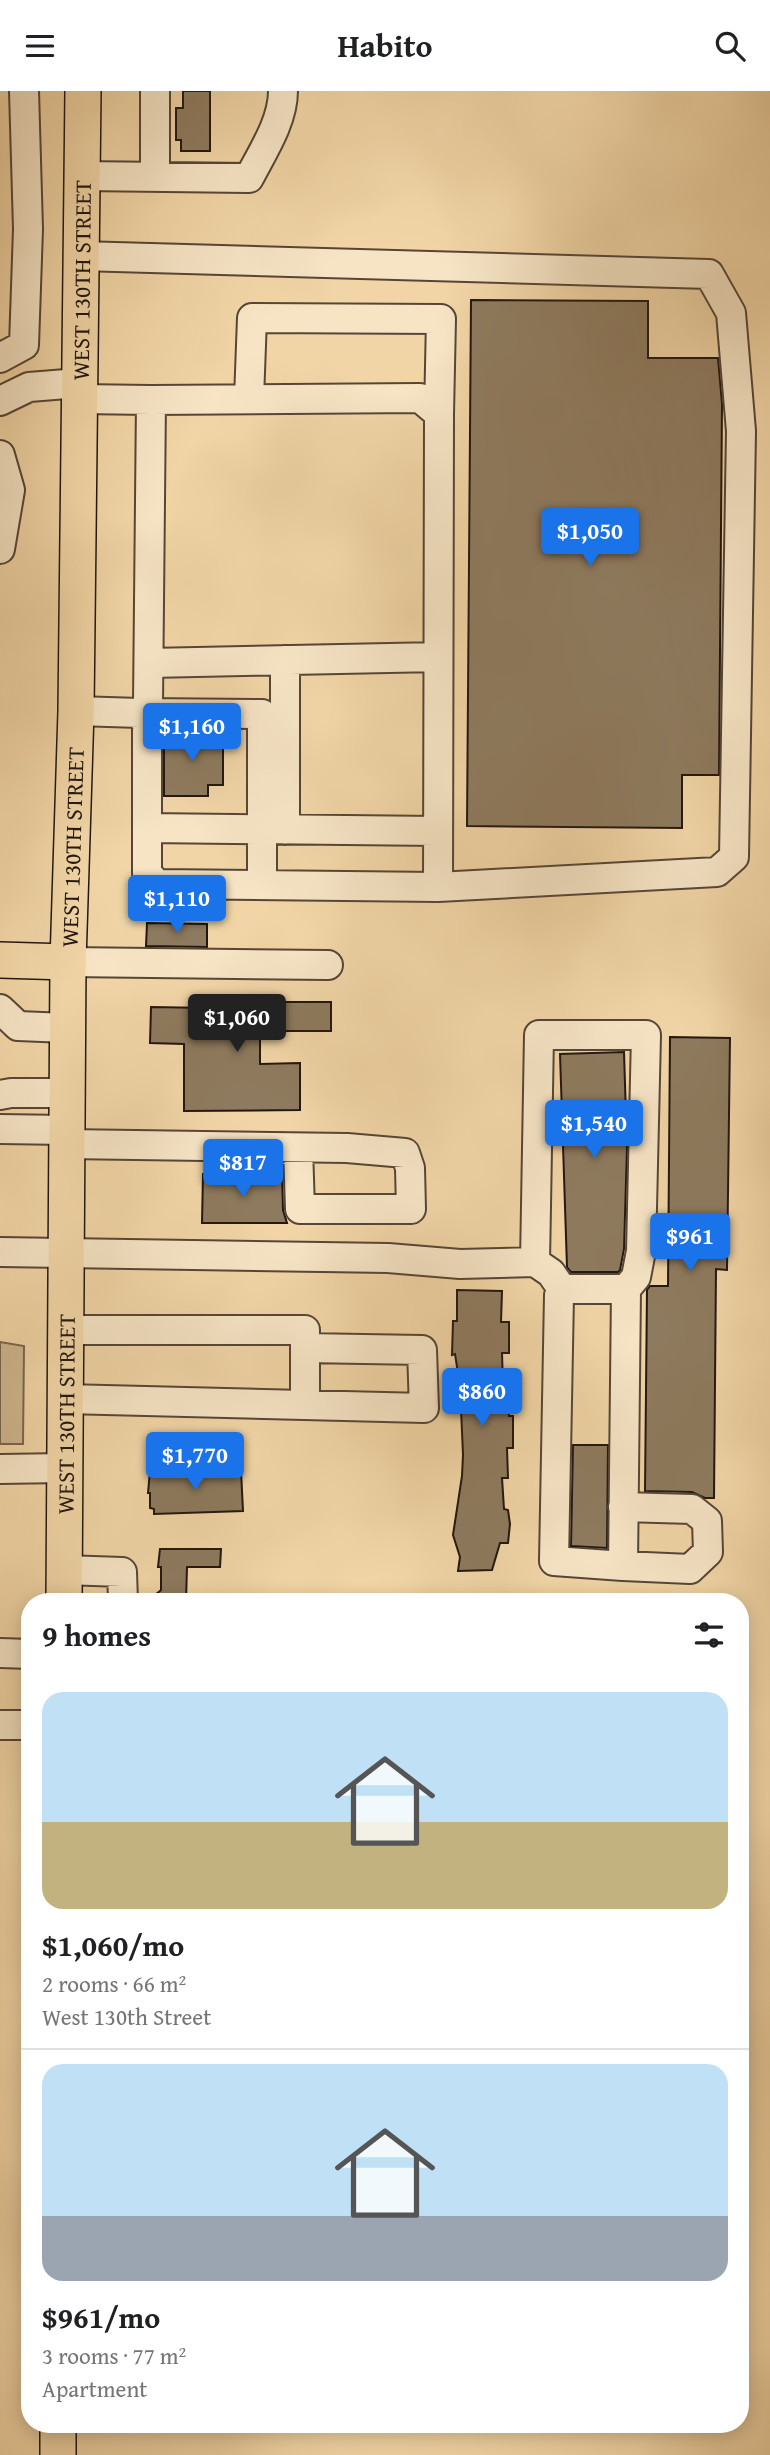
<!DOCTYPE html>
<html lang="en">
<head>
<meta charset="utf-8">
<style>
	:root { --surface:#fff; --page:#f6f6f6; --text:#202124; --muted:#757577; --line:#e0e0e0; --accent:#1a73e8 }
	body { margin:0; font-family:"Gentium Book Plus",serif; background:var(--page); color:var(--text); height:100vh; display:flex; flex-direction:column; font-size:26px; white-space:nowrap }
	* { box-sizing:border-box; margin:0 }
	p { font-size:23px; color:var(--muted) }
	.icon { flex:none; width:38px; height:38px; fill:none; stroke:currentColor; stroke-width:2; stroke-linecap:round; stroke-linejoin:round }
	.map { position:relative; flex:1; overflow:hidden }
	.side { position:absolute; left:21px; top:1502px; width:728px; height:840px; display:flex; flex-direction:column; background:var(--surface); border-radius:28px; box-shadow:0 4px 18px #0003 }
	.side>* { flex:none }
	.price { position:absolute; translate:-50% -60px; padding:0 16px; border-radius:7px; background:var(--accent); color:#fff; font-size:23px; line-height:46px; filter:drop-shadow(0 2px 4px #0008) }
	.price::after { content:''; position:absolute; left:50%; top:42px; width:21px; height:16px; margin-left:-10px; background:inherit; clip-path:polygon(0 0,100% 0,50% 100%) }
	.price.selected { background:#222; color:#fff }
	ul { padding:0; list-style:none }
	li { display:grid; align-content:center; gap:14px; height:371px; padding:0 21px }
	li+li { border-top:2px solid var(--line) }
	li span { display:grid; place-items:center; height:217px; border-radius:21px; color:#555 }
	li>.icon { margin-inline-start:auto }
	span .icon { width:126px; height:126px; fill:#fffc; stroke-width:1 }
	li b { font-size:30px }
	h2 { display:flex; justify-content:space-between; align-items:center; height:84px; padding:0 21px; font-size:30px }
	header { display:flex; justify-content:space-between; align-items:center; height:91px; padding:0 21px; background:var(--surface); font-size:32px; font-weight:600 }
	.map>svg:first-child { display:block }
	.green { fill:#ceb58d; stroke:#78664f; stroke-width:2 }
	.building { fill:#8e7a5e; stroke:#221711; stroke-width:2 }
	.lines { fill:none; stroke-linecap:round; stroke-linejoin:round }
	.minor-casing { stroke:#564636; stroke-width:32 }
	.major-casing { stroke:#221711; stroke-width:38 }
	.minor { stroke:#f6e4c5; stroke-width:28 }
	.major { stroke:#f1d5a6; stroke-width:35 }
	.labels { text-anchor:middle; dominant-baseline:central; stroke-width:6; stroke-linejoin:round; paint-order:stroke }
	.street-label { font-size:23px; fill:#221711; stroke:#f6e4c5 }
</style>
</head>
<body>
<header><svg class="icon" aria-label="menu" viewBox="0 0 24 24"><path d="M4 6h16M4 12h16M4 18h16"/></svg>Habito<svg class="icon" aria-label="search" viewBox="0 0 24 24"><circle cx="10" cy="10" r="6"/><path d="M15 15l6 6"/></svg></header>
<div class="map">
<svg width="770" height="2364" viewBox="0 0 770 2364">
	<rect width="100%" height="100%" fill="#f1d5a6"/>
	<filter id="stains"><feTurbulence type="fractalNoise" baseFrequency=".00286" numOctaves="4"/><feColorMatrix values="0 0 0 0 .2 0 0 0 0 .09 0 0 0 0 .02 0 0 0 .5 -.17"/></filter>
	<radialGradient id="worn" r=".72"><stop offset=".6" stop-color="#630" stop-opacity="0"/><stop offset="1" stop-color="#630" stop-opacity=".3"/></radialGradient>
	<path class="green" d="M0,1251L24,1255L23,1353H0Z"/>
	<path class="building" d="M183,0H210V60H181V49H176V17H183Z
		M471,209L648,210V267H718L722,313L719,684H682V737L467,735Z
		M164,639H209V647H223V694H208V705H164Z
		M147,832L207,833V856L146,855Z
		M269,911H331V940H260V973L300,972V1019L184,1020V953L150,952L151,916L269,918Z
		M670,946L730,947L727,1179L716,1178L714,1407H705L692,1401L645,1400L647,1199L650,1195H668Z
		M624,961L627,1057L624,1158L620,1179L618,1181H571L567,1176L560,963Z
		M203,1083H282L283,1119L287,1132H202Z
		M457,1199L502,1200L501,1231H509V1262H502L503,1295H507L509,1325H513V1357H507L508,1387H502L504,1418L508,1419L510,1433L508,1452H500L492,1479L458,1480L460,1466L453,1444L462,1385L463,1364L460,1295L455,1263L452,1264L453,1230H457Z
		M573,1354H608L607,1457L571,1455Z
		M150,1380H241L243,1420L154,1423V1418L150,1417V1402H148Z
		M160,1458H221L220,1476H187L186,1510H148L161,1499V1476H158Z"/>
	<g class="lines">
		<g class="minor-casing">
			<path id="minor" d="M155,0V86
				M81,85L249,87C263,60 283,30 283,0
				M80,165L709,183L731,222L741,340L734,766L717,781L438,796
				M0,267L24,254L28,138L24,0
				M249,308L252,227L441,228L439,323
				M151,309L148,612L140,622L262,623V794
				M0,310L29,296L79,292
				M0,364L10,399L0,458
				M285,569V739
				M149,572L438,566
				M76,620L140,622L147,633V782L157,793L438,796L439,323L420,307L151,309L79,308
				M147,737L437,740
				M68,871L328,874
				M0,918L18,935L67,937
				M0,1004L11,1002H67
				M0,1038L66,1039
				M66,1053L347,1057L405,1062L410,1077L411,1118H300L298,1057
				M0,1161L388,1167L460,1173L535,1171L539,944H646L641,1160L636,1186L626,1198L623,1475L554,1470L559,1204L562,1198L551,1182L535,1171
				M562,1198H626
				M66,1239H305V1257
				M65,1308L424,1317L422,1259L305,1257V1314
				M0,1378L65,1377
				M623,1475L690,1478L708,1461L707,1430L692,1418L623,1416
				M64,1479L122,1481L123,1510
				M0,1562L30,1563
				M0,1634H30"/>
		</g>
		<g class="major-casing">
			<g id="major">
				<path d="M0,869L68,871"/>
				<path id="s1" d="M64,1510L68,871L76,620L83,0"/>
				<path d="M58,2364V2333"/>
			</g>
		</g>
		<use href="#minor" class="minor"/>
		<use href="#major" class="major"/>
	</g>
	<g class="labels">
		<g class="street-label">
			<text stroke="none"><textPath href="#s1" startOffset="1321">WEST 130TH STREET</textPath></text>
			<text stroke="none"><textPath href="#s1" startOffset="754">WEST 130TH STREET</textPath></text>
			<text stroke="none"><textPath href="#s1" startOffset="187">WEST 130TH STREET</textPath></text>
		</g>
	</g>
	<rect width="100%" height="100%" filter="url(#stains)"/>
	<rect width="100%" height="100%" fill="url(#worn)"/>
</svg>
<b class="price" style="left:590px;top:477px">$1,050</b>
<b class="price" style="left:192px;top:672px">$1,160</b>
<b class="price" style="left:177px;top:844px">$1,110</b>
<b class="price selected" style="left:237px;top:963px">$1,060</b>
<b class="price" style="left:594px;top:1069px">$1,540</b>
<b class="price" style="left:243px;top:1108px">$817</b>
<b class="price" style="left:690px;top:1182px">$961</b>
<b class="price" style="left:482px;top:1337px">$860</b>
<b class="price" style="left:195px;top:1401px">$1,770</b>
<section class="side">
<h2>9 homes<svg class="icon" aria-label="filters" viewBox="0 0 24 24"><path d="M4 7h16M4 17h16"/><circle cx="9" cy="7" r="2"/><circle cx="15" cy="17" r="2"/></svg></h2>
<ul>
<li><span style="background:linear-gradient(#bfe0f5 60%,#c2b280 0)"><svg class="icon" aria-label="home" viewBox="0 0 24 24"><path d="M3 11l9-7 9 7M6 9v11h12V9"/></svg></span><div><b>$1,060/mo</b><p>2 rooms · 66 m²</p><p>West 130th Street</p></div></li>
<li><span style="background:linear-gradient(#bfe0f5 70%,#9aa5b1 0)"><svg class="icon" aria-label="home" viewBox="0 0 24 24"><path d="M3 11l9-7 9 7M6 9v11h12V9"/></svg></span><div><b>$961/mo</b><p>3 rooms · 77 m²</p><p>Apartment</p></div></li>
</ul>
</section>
</div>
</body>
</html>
